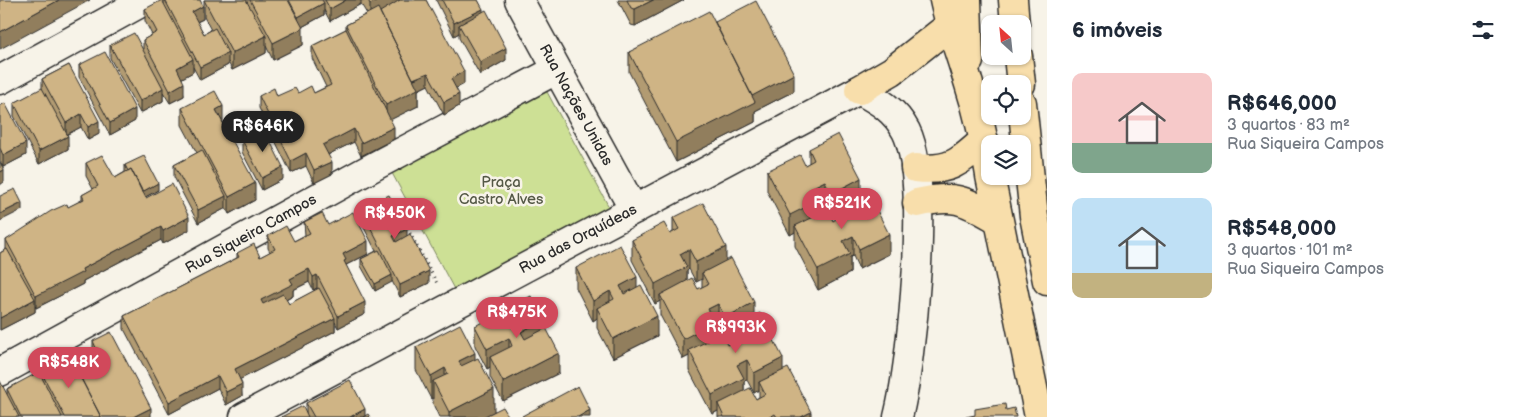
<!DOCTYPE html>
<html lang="pt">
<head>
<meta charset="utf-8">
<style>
	:root { --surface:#fff; --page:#f6f6f7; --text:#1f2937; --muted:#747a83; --accent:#d1495b }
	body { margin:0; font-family:"Balsamiq Sans",sans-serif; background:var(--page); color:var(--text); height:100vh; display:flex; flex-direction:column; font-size:19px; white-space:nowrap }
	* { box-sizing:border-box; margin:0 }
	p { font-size:16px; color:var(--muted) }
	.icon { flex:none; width:28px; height:28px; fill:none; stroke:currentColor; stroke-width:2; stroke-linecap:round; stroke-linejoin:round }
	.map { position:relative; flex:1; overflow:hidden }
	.sheet { display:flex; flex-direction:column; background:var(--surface); width:475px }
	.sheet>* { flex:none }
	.needle { width:32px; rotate:333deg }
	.fabs { position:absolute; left:981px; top:15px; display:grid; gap:10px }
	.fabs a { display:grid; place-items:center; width:50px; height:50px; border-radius:10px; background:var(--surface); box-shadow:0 1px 4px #0004; font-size:25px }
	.price { position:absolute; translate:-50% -42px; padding:0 11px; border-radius:18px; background:var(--accent); color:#fff; font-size:16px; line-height:32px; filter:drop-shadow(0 1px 2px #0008) }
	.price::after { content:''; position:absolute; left:50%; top:30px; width:15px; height:11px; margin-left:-8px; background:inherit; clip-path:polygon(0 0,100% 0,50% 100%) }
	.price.on { background:#222; color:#fff }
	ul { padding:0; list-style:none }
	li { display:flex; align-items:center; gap:15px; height:125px; padding:0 25px }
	li span { display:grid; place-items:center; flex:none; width:140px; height:100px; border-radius:10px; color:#555 }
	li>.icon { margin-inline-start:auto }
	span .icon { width:60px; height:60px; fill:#fffc; stroke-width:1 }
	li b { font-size:21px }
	h2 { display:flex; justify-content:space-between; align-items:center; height:60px; padding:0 25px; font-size:21px }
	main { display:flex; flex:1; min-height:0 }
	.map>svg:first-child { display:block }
	.green { fill:#cde095; stroke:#7c8660 }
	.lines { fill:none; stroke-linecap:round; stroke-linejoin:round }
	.minor-casing { stroke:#2b2b2b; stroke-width:31 }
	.major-casing { stroke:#2b2b2b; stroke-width:31 }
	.highway-casing { stroke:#2b2b2b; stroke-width:31 }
	.path { stroke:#2b2b2b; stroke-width:3; stroke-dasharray:1 4; stroke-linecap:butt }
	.minor { stroke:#f7f3e8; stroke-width:28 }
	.major { stroke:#f8deab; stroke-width:28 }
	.highway { stroke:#f8deab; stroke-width:28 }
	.wall { fill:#b29b72; stroke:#2b2b2b; fill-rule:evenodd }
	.shaded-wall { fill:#917e5d; stroke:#2b2b2b }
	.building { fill:#cfb485; stroke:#2b2b2b }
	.labels { text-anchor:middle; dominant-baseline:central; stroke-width:5; stroke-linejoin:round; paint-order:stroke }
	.street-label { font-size:15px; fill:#2b2b2b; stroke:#f7f3e8 }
	.park-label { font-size:15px; fill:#545846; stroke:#f7f3e8 }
</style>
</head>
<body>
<main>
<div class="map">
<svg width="1047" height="417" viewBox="0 0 1047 417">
	<rect width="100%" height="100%" fill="#f7f3e8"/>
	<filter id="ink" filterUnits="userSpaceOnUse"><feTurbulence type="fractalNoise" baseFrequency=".02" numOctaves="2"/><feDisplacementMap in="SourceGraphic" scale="10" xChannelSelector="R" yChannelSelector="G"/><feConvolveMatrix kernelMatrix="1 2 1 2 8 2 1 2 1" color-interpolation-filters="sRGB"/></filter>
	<g filter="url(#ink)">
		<path class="green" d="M546,90L610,209L455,291L392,173Z"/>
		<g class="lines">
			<g class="minor-casing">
				<path id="minor" d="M519,0L634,210
					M0,80L146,0
					M0,372L373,167L556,70
					M244,417L859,90C879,101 895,110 906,131C931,180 912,362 898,417"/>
			</g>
			<g class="major-casing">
				<path id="major" d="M1013,0L1015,24
					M1018,56L1021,84
					M1022,103L1034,216L1047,281"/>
			</g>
			<g class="highway-casing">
				<path id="highway" d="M944,0C950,28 960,54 968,81C978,112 985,143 990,175
					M967,0L969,61
					M859,90L892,71L949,26
					M915,168C950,172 960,162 984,140
					M990,176L1039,417
					M917,203C956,194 964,200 997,219"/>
			</g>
			<path class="path" d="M398,211L438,285"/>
			<use href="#minor" class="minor"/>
			<use href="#major" class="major"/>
			<use href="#highway" class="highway"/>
		</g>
		<path class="wall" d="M164,0H200L203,19L197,22L204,34L211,30L204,17V0H426L464,84L456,88L459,106L444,115L428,85L418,90V106L391,119L394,139L361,156L354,142L337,150L328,155L332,174L314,183L306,166L291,173L259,108V96H277L298,93H314L326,87L312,58V46L346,29V25L367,14L361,4L330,21L324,10V15L302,27L303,45L273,60L266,46V53L232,70L228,62V65L200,80L193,67V72L182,78L184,96L170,103L163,92V101L140,113L110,58V45L143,49V40L152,35L145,21V9L164,4Z
			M436,0H478L483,12L506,60L480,75L459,38V33L454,36Z
			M618,0H684L635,26L631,25Z
			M715,22L794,91L755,111V122L676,162L629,72V52Z
			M69,65L99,134L88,140L81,127L67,134L68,149L39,164L14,116V103L42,89V79Z
			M79,65L135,121L110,135L79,77Z
			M0,106L26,155L3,167L0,161Z
			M182,108L223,122L255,200L229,214L226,208L198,223L174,177V165L197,153L182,125Z
			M242,140L283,179L262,190L242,152Z
			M809,149L861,192L889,254L859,269L853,256L850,257V273L818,290L795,246V232L790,235L767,191V171L805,165L809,163ZM825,201L831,214L837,211V219L833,221L822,212V202Z
			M86,163L115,178L125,172V165L158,190L145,197L146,198L189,230L163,244L161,240L83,281V284L36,308L35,306V312L0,330V253L6,249V240L82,200V195L93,189L86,176Z
			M361,209L407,236L429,283L400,297L392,281L375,291L361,266V259L376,251L361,222Z
			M673,218L726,261L754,317L783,370L811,417H718V411L712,414L689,370V356L683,359L660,315V301L655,304L632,260V240L670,234L673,232ZM689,269L696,282L702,279V287L698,289L687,281V271ZM718,324L725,337L731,334V343L727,345L715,337V326ZM747,380L754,393L759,390V397L756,399L744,391V381Z
			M304,222L328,225L368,254L346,265L365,314L338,328L335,322V331L240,379L242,396L226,405L218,388L169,414L124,329V316L237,258V253L260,257L270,252L268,248V236L294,241L305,235ZM309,282L313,290L317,288L318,289L289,304L286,300L293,296V290Z
			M576,268L637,287L657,336L613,358L597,328V318L593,321L576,288Z
			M475,326L543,329L559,373L503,401L490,377V367L487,369L475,346Z
			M93,341L151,417H0L7,394V389L40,375V370L73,363L93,352Z
			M416,347L475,359L494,411L509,417H439L433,404V398L431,399L416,370Z
			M306,403L365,416L370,417H281L306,413Z"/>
		<path class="shaded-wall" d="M59,0H90L0,49V32Z
			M346,0H361V4L330,21V9Z
			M378,0H409L370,21V4Z
			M653,0H684L635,26V9Z
			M324,3V15L298,29V17Z
			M203,6V19L192,24V12Z
			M483,9V21L459,25V33L454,36V23Z
			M303,28V45L273,60V43Z
			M266,36V53L232,70V53Z
			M506,48V60L480,75V62Z
			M228,53V65L200,80V67Z
			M193,59V72L177,81V68Z
			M464,71V84L451,91V79Z
			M428,73V85L418,90V106L386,122V105L412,80Z
			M794,74V91L755,111V122L676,162V142L751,96Z
			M184,83V96L170,103V91Z
			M163,88V101L140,113V101Z
			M459,94V106L444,115V102Z
			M223,106V123L216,110Z
			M135,109V121L110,135V123Z
			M81,114V127L66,135V123Z
			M99,121V134L88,140V127Z
			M394,127V139L361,156V143Z
			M354,129V142L323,157V145Z
			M68,136V149L39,164V151Z
			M26,143V155L3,167V155Z
			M306,153V166L291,173V161Z
			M332,162V174L314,183V170Z
			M283,167V179L262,190V178Z
			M4,170V182L0,185V172Z
			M861,178V198L837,204V211L831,214V194Z
			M825,181V201L822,202V218L795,226V232L790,235V215L815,186Z
			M158,183V190L140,200V193Z
			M255,183V200L229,214V197Z
			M226,196V208L198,223V210Z
			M22,203V210L0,221V214Z
			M189,217V230L163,244V231Z
			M161,227V240L83,281V284L36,308V296L82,269Z
			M407,229V241L393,249V236Z
			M889,234V254L859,269V249Z
			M853,236V256L850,257V273L818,290V270L843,241Z
			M368,241V254L346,265V273L343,254Z
			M726,247V267L702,273V279L696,282V262Z
			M689,249V269L687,271V287L660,295V301L655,304V284L680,254Z
			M309,269V282L293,290V296L261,313V300L290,279Z
			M429,271V283L400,297V285Z
			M317,275V288L313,290V277Z
			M392,275V282L375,291V284Z
			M637,277V297L620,306V286Z
			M610,291V311L597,308V318L593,321V301Z
			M35,299V312L0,330V318Z
			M365,302V314L338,328V316Z
			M754,302V322L731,329V334L725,337V318Z
			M718,304V324L715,326V342L689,350V356L683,359V339L708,309Z
			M657,316V336L613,358V339Z
			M335,318V331L235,382V369Z
			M543,320V340L521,351V332Z
			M509,338V358L490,357V367L487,369V349Z
			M475,353V376L459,384V361Z
			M559,353V373L503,401V382Z
			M783,358V378L759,382V390L754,393V373Z
			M747,360V380L744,381V398L718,404V411L712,414V395L737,365Z
			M445,368V391L433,381V398L431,399V376Z
			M218,376V388L169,414V402Z
			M242,384V396L226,405V392Z
			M494,389V412L484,417H449V412Z
			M151,408V417H133Z
			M365,409V417H350Z
			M590,410V417H578Z
			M811,412V417H801Z"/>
		<path class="building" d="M0,0H59L0,32Z
			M162,0L193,59L177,68L184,83L170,91L143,40L157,32L145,9Z
			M165,0H200L203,6L192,12L204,34L215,28L228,53L200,67Z
			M204,0H246L266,36L232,53Z
			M250,0H288L303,28L273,43Z
			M289,0H322L324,3L298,17Z
			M325,0H346L330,9Z
			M368,0H378L370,4Z
			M400,0H426L464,71L451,79L459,94L444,102L428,73L413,79L380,12Z
			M442,0H478L483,9L454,23Z
			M627,0H653L635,9L631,8Z
			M756,1L794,74L752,96L715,22Z
			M378,8L418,89L386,105L346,25Z
			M486,10L506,48L480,62L459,25Z
			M709,11L755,102L676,142L629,52Z
			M346,29L394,127L361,143L354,129L337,138L323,145L332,162L314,170L306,153L291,161L259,96L274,88L277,96L295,88L298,93L311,86L314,93L331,85L312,46Z
			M134,33L163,88L140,101L110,45Z
			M105,52L135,109L110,123L79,65Z
			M69,65L99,121L88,127L81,114L66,123L42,79Z
			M42,88L68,136L39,151L14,103Z
			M215,91L223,106L216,110L255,183L229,197L182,108Z
			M5,103L26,143L3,155L0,148V106Z
			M264,129L283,167L262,178L242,140Z
			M838,134L861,178L831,194L825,181L815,186L822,199L790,215L767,171L800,155L805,165L814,160L809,149Z
			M202,150L226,196L198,210L174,165Z
			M102,155L115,178L131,169L146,198L172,184L189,217L163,231L161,227L82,269L83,272L36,296L6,240L51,211L67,204L68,207L84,199L82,195L98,186L86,163Z
			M144,156L158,183L142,192L131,169L128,171L125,165Z
			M0,162L4,170L0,172Z
			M15,189L22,203L0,214V196Z
			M866,189L889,234L859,249L853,236L843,241L850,254L818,270L795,226L828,210L833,221L842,215L837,204Z
			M389,195L407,229L393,236L396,242L410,234L429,271L400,285L361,209Z
			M703,203L726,247L696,262L689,249L680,254L687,267L655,284L632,240L664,223L670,234L679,229L673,218Z
			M353,212L368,241L343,254L346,260L344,261L365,302L338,316L317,275L313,277L309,269L290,279L293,284L261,300L263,304L283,294L289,304L319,288L335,318L235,369L242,384L226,392L218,376L169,402L124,316L239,257L237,253L254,244L260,257L275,249L268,236L286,226L294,241L310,233L304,222L322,213L328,225Z
			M620,245L637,277L620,286L624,294L641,285L657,316L613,339L597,308L614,299L610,291L593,301L576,268Z
			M7,249L35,299L0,318V253Z
			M379,250L392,275L375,284L361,259Z
			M731,258L754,302L725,318L718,304L708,309L715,322L683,339L660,295L692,278L698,289L708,284L702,273Z
			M531,296L543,320L521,332L525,339L546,328L559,353L503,382L490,357L512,346L509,338L487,349L475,326Z
			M760,313L783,358L754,373L747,360L737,365L744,378L712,395L689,350L722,334L727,345L737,340L731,329Z
			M460,324L475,353L459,361L461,366L478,358L494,389L449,412L433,381L448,374L445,368L431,376L416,347Z
			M111,332L151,408L133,417H101L73,363L97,350L93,341Z
			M69,355L101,417H65L40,370Z
			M788,368L811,412L801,417H777L775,414L770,417H724L718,404L750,388L756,399L765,394L759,382Z
			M39,372L62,417H21L7,389Z
			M350,380L365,409L350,417H314L306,403Z
			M0,381L19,417H0Z
			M578,386L590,410L578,417H523L522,416Z
			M1005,404L1006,410L1014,408L1016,417H966L975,415V409Z
			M303,406L308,417H281Z
			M503,407L509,417H483Z
			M368,414L370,417H363Z"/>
	</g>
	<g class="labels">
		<g class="street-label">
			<text transform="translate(576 105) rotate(61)">Rua Nações Unidas</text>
			<text transform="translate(251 234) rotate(-29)">Rua Siqueira Campos</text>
			<text transform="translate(578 239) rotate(-28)">Rua das Orquídeas</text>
		</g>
		<g class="park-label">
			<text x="501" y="182">Praça<tspan x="501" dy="17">Castro Alves</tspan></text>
		</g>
	</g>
</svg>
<div class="fabs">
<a><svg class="needle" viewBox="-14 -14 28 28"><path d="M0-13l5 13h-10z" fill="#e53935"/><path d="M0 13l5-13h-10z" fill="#747a83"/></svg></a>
<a><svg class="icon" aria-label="locate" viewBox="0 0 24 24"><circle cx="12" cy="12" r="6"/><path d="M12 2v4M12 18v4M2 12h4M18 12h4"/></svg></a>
<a><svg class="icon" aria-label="layers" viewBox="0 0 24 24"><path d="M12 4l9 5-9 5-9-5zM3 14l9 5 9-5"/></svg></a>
</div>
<b class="price on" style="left:263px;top:153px">R$646K</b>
<b class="price" style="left:842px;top:230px">R$521K</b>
<b class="price" style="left:395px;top:240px">R$450K</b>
<b class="price" style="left:517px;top:339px">R$475K</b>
<b class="price" style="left:736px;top:354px">R$993K</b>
<b class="price" style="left:69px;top:389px">R$548K</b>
</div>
<section class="sheet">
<h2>6 imóveis<svg class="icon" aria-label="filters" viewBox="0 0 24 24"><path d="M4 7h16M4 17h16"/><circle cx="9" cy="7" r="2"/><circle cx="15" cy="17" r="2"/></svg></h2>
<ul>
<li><span style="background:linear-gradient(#f6c9c9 70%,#7fa58c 0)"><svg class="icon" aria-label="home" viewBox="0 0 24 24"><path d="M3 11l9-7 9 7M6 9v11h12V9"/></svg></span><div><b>R$646,000</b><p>3 quartos · 83 m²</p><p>Rua Siqueira Campos</p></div></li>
<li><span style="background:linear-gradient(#bfe0f5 75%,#c2b280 0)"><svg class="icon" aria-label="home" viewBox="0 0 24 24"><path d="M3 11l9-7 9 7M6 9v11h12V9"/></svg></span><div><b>R$548,000</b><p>3 quartos · 101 m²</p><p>Rua Siqueira Campos</p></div></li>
</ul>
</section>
</main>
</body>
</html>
